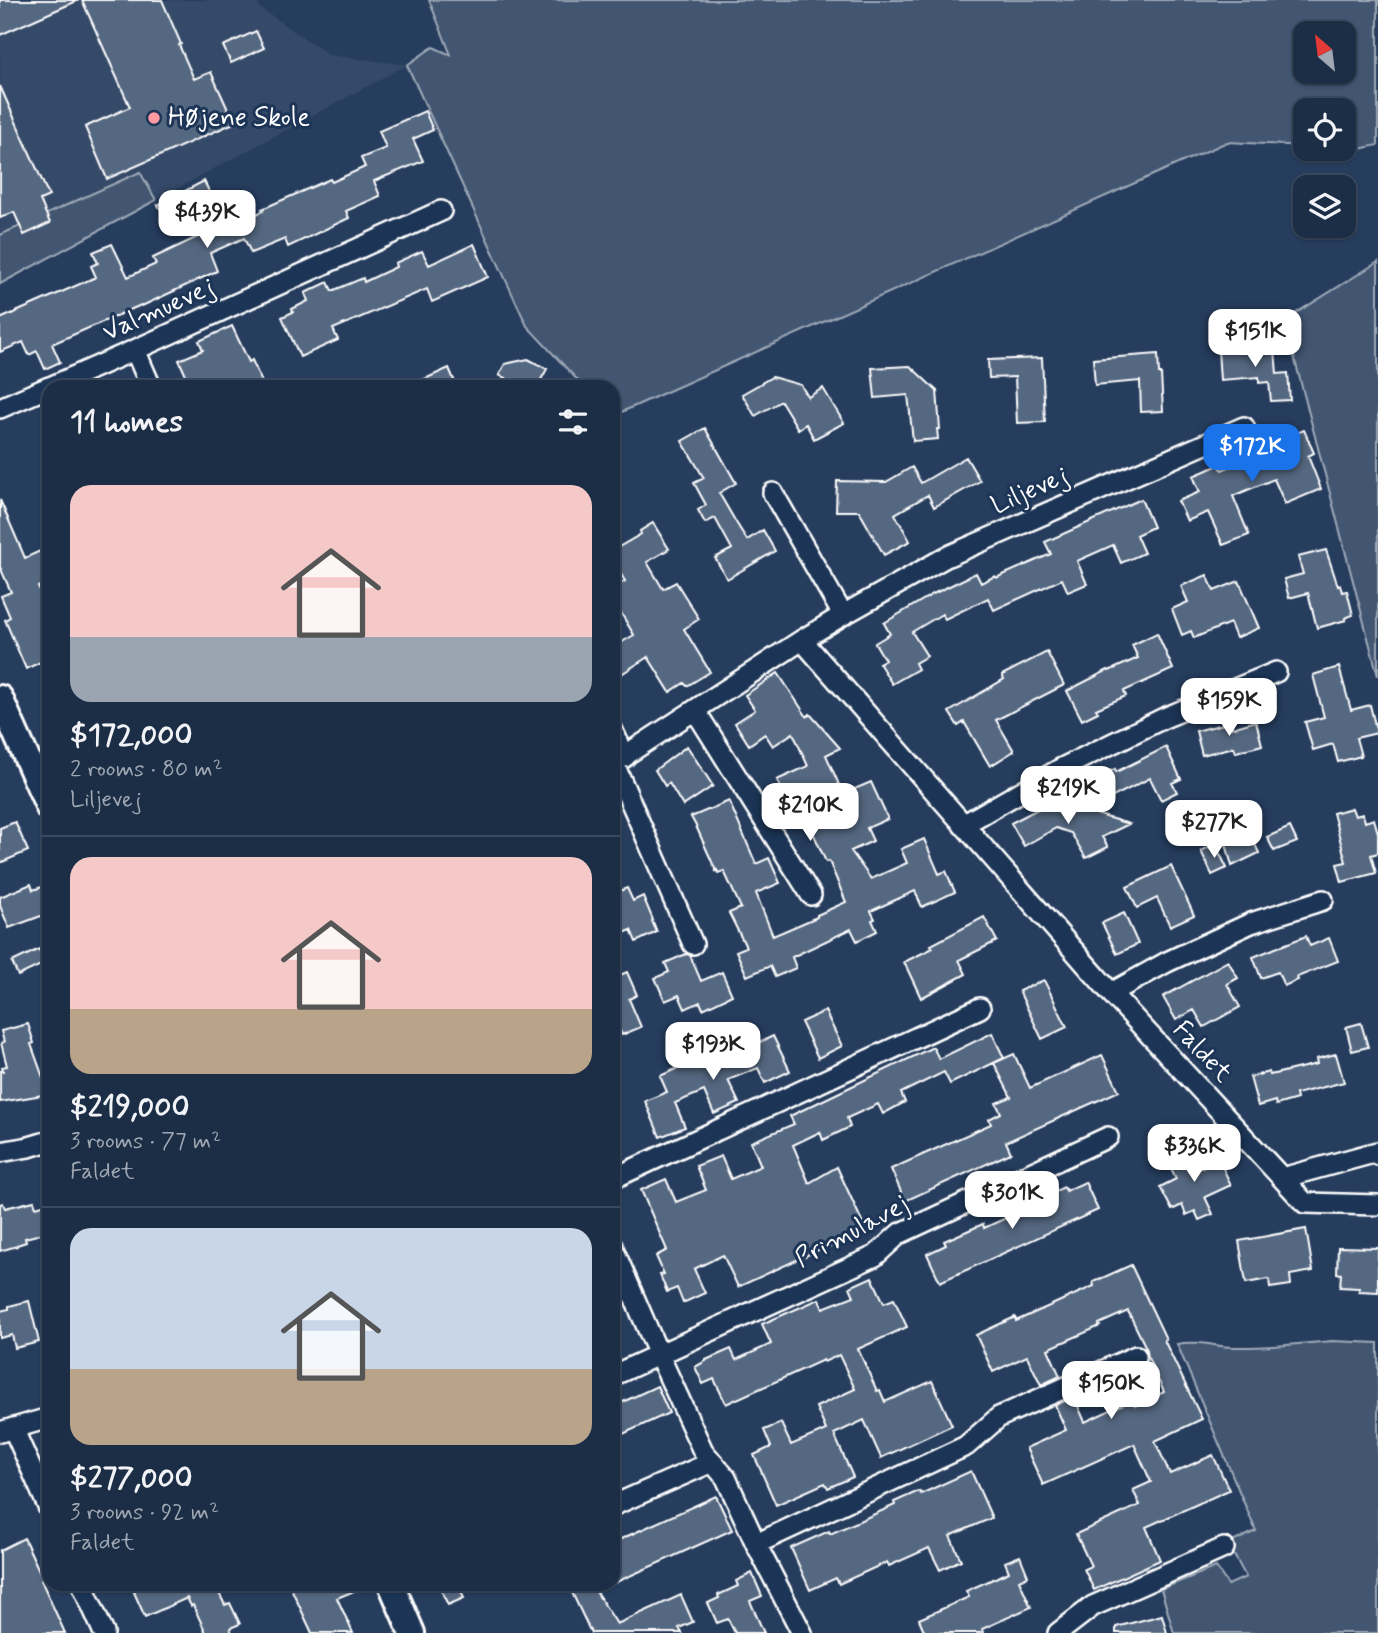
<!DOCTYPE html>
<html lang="en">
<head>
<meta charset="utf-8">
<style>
	:root { --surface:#1c2e46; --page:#25364d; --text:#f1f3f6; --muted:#a0a8b3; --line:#3a4a5f; --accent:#1a73e8 }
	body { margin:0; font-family:Mynerve,sans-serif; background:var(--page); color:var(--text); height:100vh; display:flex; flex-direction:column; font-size:26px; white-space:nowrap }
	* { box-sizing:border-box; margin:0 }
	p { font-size:23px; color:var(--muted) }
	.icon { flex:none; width:38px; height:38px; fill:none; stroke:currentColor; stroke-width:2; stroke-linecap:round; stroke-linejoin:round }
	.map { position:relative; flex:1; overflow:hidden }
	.panel { position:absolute; left:42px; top:380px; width:578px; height:1211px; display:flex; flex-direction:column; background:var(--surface); border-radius:21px; box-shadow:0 2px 5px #0004,0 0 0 2px var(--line) }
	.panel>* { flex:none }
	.needle { width:46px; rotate:332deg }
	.fabs { position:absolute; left:1293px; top:21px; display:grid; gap:14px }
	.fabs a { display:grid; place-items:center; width:63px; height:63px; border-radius:14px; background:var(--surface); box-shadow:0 2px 5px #0004,0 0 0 2px var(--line); font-size:35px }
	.price { position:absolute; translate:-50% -60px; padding:0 16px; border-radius:14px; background:#fff; color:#222; font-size:23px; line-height:46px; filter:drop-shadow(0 2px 4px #0008) }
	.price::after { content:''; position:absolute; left:50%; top:42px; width:21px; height:16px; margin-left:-10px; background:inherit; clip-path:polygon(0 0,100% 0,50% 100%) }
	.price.on { background:var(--accent); color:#fff }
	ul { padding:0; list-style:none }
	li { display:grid; align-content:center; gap:14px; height:371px; padding:0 28px }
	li+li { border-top:2px solid var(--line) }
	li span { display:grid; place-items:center; height:217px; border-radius:21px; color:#555 }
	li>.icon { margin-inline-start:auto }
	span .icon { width:126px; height:126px; fill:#fffc; stroke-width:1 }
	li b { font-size:30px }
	h2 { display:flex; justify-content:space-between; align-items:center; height:84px; padding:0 28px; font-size:30px }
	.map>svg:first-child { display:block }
	.built { fill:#344a68 }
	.green { fill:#425672; stroke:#a0aab8; stroke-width:2; fill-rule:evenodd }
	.building { fill:#556781; stroke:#fff; stroke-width:2 }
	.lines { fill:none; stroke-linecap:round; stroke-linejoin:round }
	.minor-casing { stroke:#fff; stroke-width:24 }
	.tertiary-casing { stroke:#fff; stroke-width:30 }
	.minor { stroke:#1d3557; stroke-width:19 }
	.tertiary { stroke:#1d3557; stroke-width:24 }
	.poi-dot { fill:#ff9aa2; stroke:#1d3557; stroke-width:2.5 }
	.labels { text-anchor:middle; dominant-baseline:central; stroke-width:6; stroke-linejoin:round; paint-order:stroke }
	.poi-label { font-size:26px; fill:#fff; stroke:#1d3557; text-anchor:start }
	.street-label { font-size:26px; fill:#fff; stroke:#1d3557 }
</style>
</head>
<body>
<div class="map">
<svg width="1378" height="1633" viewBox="0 0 1378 1633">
	<rect width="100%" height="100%" fill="#263d5e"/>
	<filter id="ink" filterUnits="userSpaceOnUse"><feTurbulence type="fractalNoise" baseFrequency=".0143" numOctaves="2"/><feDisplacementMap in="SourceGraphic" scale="14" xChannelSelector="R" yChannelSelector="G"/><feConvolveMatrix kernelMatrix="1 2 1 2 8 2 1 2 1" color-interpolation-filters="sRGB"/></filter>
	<g filter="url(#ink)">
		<path class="built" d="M0,0H256L260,8L329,55L407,65L156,200L139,172L0,235Z"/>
		<path class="green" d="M429,0H1378V145L1359,149L1344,148V110H1306L1305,146L1227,142L617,414L613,411L612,387H584L527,326L407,65L433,47L451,55ZM1306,33H1344V72H1306Z
			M140,172L156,200L0,284V235Z
			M1378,262V676L1287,330L1290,317Z
			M1332,1341L1378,1343V1633H1174L1161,1589L1216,1567L1228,1585L1246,1577L1228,1544L1256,1531L1177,1344C1196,1340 1214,1346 1232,1347C1266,1348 1299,1344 1332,1341Z"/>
		<path class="building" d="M0,0H79L0,35Z
			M82,0H162L181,44L179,45L194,79L211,72L234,123L107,179L85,127L130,107Z
			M256,31L264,48L231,63L223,46Z
			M0,86L49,196L40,200L50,223L24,235L14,212L0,218Z
			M425,111L433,130L413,139L423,161L374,181L380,196L346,211L349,218L288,247L285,239L251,253L244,238L210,253L217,271L142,306L141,305L52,344L60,362L45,369L37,351L29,355L23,342L0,352V319L96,277L91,266L98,263L93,252L112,244L128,277L156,264L153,258L225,224L227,228L263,211L262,209L330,179L332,182L365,167L361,158L386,148L379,131Z
			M204,181L211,195L166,218L158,205Z
			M474,244L488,277L432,302L427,289L333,329L338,340L300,357L282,317L293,312L292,309L308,301L305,293L328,282L332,291L363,278L364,282L396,267L395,263L422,251L429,265Z
			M232,326L249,362L252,360L264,387H224L221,381L207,387H191L179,360L203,350L199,341Z
			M1252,347V351L1275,349L1277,374L1288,373L1290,400L1271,401L1269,382L1259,383V377L1220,380L1218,350Z
			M1158,354L1159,374H1161L1163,411L1141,412L1140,381L1095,385L1093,359Z
			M1042,358L1045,422L1017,423L1015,377L989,378L988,360Z
			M528,359L547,369L537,387H508L511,381L499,375L505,364Z
			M910,366L937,391L940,429H937L938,439L913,441L908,395L875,398L872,368Z
			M449,368L457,387H407Z
			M772,377L801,385L808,397L823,388L844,423L814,439L806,424L798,429L781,401L755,416L742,394Z
			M705,428L736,483L719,493L737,524L747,540L763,530L775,551L727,579L715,558L732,549L715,518L705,523L698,510L706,505L694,483L704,478L682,441Z
			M1304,430L1314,453L1308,456L1321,489L1285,504L1274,479L1233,496L1249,535L1223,545L1208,512L1187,521L1178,501L1200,492L1193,476L1219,465L1222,470L1260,454L1258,449Z
			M966,457L980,481L934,507L928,495L895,514L910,541L884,555L859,511H836L837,481L886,482L912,467L921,483Z
			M1141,499L1153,527L1136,535L1144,553L1121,563L1113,545L1077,561L1087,584L1068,592L1062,579L994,610L988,598L945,619L942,614L912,632L927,656L915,663L918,669L892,684L879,663L885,660L875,643L890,634L884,623L933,594L976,573L981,583L995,576L996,578L1051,554L1045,542Z
			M0,500L25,558L49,547V582L38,587L49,612V658L26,669L5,620L10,617L1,596L11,592L0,567Z
			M653,523L669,549L647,562L663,589L676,582L699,619L684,629L710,672L687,686L684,683L670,692L648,657L620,675L612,663V648L634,635L612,598V588L625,581L612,559V551L641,534L640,531Z
			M1326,550L1338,586L1340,585L1342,592L1347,591L1353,615L1345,618L1346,620L1317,628L1308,593L1289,598L1284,579L1303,574L1298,557Z
			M1207,575L1214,591L1239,581L1259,628L1236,638L1230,623L1194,638L1191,631L1182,635L1172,609L1188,602L1181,586Z
			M1157,633L1173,669L1124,691L1126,696L1096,709L1098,712L1082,720L1067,691L1108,670L1109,671L1138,658L1132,645Z
			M1047,652L1064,685L996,720L1014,751L990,766L964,722L958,726L949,712L1004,679L1002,675Z
			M1339,667L1351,710L1370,705L1377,733L1356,738L1361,756L1338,762L1333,744L1313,750L1305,722L1324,717L1313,675Z
			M778,673L807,717L810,714L840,748L826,755L843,794L871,782L888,819L867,828L873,841L851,851L871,879L907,863L901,849L924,839L939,874L946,871L955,892L922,907L915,891L871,911L875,919L872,920L877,931L857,941L851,929L792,957L796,968L775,977L770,966L747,976L736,951L746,947L729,913L741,908L724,871L718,873L717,870L716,871L696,826L691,817L729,801L756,864L769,858L780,883L756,893L773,936L817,917V915L846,902L829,861L826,862L805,814L795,818L777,780L808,766L793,733L773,746L765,734L749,745L735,723L755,710L745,695Z
			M1256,721L1262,745L1236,752L1234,747L1202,755L1196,731L1231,722L1232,728Z
			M687,746L713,786L683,806L669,783L665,786L655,770Z
			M1166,747L1181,779L1172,783L1177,792L1161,800L1150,778L1105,801L1094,779L1115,769L1116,772Z
			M1053,801L1129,824L1102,837L1108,847L1086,858L1071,833L1056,828L1024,846L1011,823Z
			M1352,808L1355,816L1363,814L1365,822L1374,819L1378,833V853L1371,855L1376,873L1342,882L1337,864L1346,862L1333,813Z
			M15,822L28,851L0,863V828Z
			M1290,827L1297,842L1274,851L1267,837Z
			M1248,829L1259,853L1232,866L1225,840Z
			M1215,844L1227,868L1212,875L1201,851Z
			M1171,866L1194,915L1170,926L1157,898L1137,908L1127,887Z
			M31,884L33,890L42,887L49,904V913L9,928L0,906V897Z
			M627,888L633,901L643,896L653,920L652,921L657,932L636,942L631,930L612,938V894Z
			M1124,913L1138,944L1117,954L1102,923Z
			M984,917L997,941L959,960L966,974L921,998L904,962L933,948L931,945Z
			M1306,936L1310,946L1329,938L1338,961L1297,977L1298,980L1284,986L1278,972L1261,978L1253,957Z
			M39,949L45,963L18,976L12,962Z
			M686,954L690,955L701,981L722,972L732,995L703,1009L700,1002L685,1009L679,995L665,1001L655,978L669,972L665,963Z
			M1228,961L1238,978L1227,984L1240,1007L1204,1027L1194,1010L1176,1020L1163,997Z
			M612,963L618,976L627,972L637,995L629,999L641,1027L622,1035L612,1014Z
			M1044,980L1067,1027L1042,1039L1019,991Z
			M825,1011L842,1046L818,1058L801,1022Z
			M1361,1023L1368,1047L1352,1051L1346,1027Z
			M28,1024L34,1043L31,1044L49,1094L0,1102V1071H3L2,1067L7,1066L1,1043L4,1042L1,1031Z
			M992,1033L1004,1058L950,1084L944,1072L901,1093L905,1102L883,1114L878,1104L847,1118L850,1127L823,1140L820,1132L793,1145L809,1183L837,1167L865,1228L855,1233L856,1236L830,1247L829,1245L738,1287L723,1255L694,1269L705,1293L683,1303L677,1288L667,1292L660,1275L664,1274L656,1256L667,1250L641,1190L666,1179L676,1202L706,1190L696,1166L721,1156L731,1179L761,1166L751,1142L794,1124L790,1116L933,1047L939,1059Z
			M773,1036L790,1071L765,1083L758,1068L728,1080L739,1103L714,1114L704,1091L675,1103L685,1127L660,1137L645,1101L667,1092L660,1076L687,1064L689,1067L726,1050L729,1057Z
			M1014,1054L1030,1088L1102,1055L1119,1091L1006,1142L1011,1153L905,1201L891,1169L991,1124L989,1119L1001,1113L996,1103L1011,1097L994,1063Z
			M1336,1054L1344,1082L1296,1094L1297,1099L1276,1105L1275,1101L1258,1106L1250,1077L1269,1072L1270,1075L1317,1064L1316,1059Z
			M1191,1148L1200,1168L1219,1160L1231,1185L1205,1197L1213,1214L1199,1220L1195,1211L1186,1215L1182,1205L1172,1210L1160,1187L1176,1179L1167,1159Z
			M1085,1182L1098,1210L940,1282L927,1254L946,1245L944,1241L983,1224L984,1228L1028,1208L1026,1204L1064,1187L1066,1191Z
			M34,1201L36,1207L49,1203V1232L25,1238L26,1242L17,1245V1246L0,1251V1204L3,1203L5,1208Z
			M1306,1229L1313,1271L1290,1275L1291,1285L1270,1288L1269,1279L1246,1283L1239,1241Z
			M1338,1247L1378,1248V1292L1359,1291V1288L1340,1287L1341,1274L1337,1273Z
			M1131,1265L1166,1339L1164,1340L1202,1419L1155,1441L1170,1474L1213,1455L1229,1490L1146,1527L1160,1560L1094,1590L1084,1569L1091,1566L1076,1534L1140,1505L1133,1490L1151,1482L1134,1444L1043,1485L1026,1448L1066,1430L1055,1405L1074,1397L1085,1422L1132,1400L1135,1406L1164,1392L1148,1358L1147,1350L1128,1311L1099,1324L1100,1326L1048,1349L1060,1376L1041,1385L1027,1356L993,1372L976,1335L1015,1317L1016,1321L1094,1286L1093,1282Z
			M872,1277L884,1303L894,1299L907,1327L858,1349L877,1391L880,1390L885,1402L932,1381L952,1425L881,1458L864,1420L834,1434L853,1477L828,1488L825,1483L776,1505L754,1455L771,1447L764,1430L781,1423L791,1445L826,1430L816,1407L855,1389L839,1355L824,1362L823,1360L726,1404L714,1379L703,1384L695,1367L706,1361V1360L731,1349L736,1360L771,1344L762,1324L819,1299L823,1308L854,1296L850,1287Z
			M29,1301L39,1342L15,1348L12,1335L0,1338V1311L9,1309V1306Z
			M657,1386L669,1413L612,1439V1407Z
			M971,1471L992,1518L950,1536L961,1560L940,1570L929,1548L889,1566L887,1562L839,1584L836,1578L810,1590L791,1548L829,1531L830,1534L895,1505L894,1502L919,1491L921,1494Z
			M716,1496L732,1530L612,1584V1543Z
			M24,1538L43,1579L41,1580L65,1633H0V1550Z
			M1020,1556L1028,1576L1019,1580L1031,1607L982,1629L983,1633H925L919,1619L969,1597L966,1591L1009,1572L1005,1562Z
			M752,1573L762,1596L750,1601L764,1633H735L728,1619L717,1623L708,1603L719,1598L718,1595L738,1586L736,1581Z
			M148,1584H218L215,1585L225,1605L230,1603L240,1624L230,1628L232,1633H206L193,1605L191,1606L187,1598L145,1617L133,1590Z
			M289,1584H371L337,1598L353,1633H312Z
			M438,1584H458L464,1598L448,1605Z
			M568,1584H591L617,1624L681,1595L693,1622L679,1628L682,1633H591Z
			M1162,1615L1167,1633H1116V1627Z"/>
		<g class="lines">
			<g class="minor-casing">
				<path id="minor" d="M135,350L151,387
					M50,387L139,348L441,211
					M0,408L49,387
					M773,493L843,615
					M802,640L1111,993L1305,1203L1378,1205
					M695,710L811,895
					M612,729L625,757
					M612,764L802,640L843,615L946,557L1244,427
					M614,764L693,944
					M963,825L1062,768L1164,718L1276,672
					M1111,993L1167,962L1251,923L1323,900
					M0,1152L29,1147L49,1141
					M1282,1178L1377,1152L1378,1155
					M612,1179L980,1008
					M612,1246L659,1355L703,1451L726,1478L756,1544L802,1633
					M612,1376L875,1256L899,1234L1108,1137
					M13,1428L49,1509
					M0,1432L49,1418
					M612,1506L712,1462
					M756,1544L966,1446L999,1417L1136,1356
					M82,1584L104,1633
					M1058,1633L1093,1606L1224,1548"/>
			</g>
			<g class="tertiary-casing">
				<path id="tertiary" d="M0,698L49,808
					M391,1584L412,1633"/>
			</g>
			<use href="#minor" class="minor"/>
			<use href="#tertiary" class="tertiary"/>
		</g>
	</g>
	<circle class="poi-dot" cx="154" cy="118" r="7"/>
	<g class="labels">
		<g class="poi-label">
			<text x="168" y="118">Højene Skole</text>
		</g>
		<g class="street-label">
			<text transform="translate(159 310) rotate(-24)">Valmuevej</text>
			<text transform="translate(1030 491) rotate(-24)">Liljevej</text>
			<text transform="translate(1202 1052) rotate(47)">Faldet</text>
			<text transform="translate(852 1232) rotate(-28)">Primulavej</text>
		</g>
	</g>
</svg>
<div class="fabs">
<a><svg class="needle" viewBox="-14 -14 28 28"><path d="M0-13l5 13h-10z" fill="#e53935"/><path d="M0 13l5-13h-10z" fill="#a0a8b3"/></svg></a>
<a><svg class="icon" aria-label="locate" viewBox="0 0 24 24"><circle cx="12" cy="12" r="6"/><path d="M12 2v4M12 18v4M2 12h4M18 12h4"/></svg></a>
<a><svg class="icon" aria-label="layers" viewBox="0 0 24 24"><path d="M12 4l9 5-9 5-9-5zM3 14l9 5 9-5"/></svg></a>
</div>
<b class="price" style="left:207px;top:250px">$439K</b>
<b class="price" style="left:1255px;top:369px">$151K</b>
<b class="price on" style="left:1252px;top:484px">$172K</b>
<b class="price" style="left:1229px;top:738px">$159K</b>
<b class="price" style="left:1068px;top:826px">$219K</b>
<b class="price" style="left:810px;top:843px">$210K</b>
<b class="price" style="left:1214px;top:860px">$277K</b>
<b class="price" style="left:713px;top:1082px">$193K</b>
<b class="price" style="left:1194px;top:1184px">$336K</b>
<b class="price" style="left:1012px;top:1231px">$301K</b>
<b class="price" style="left:1111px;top:1421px">$150K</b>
<section class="panel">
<h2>11 homes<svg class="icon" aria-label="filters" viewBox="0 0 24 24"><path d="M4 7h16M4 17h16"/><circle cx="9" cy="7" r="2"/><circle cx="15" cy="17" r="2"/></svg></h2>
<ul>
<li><span style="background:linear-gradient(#f6c9c9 70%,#9aa5b1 0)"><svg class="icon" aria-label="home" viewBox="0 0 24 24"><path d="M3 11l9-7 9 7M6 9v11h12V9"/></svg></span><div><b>$172,000</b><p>2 rooms · 80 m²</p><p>Liljevej</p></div></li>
<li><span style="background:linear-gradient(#f6c9c9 70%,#b9a48a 0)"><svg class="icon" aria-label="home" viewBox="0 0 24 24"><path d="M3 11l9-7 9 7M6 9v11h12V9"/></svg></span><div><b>$219,000</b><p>3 rooms · 77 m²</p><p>Faldet</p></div></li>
<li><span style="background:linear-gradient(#c9d6e8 65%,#b9a48a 0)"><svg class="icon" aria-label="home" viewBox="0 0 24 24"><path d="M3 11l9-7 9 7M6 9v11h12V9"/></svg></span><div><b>$277,000</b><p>3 rooms · 92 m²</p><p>Faldet</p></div></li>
</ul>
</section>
</div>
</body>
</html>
